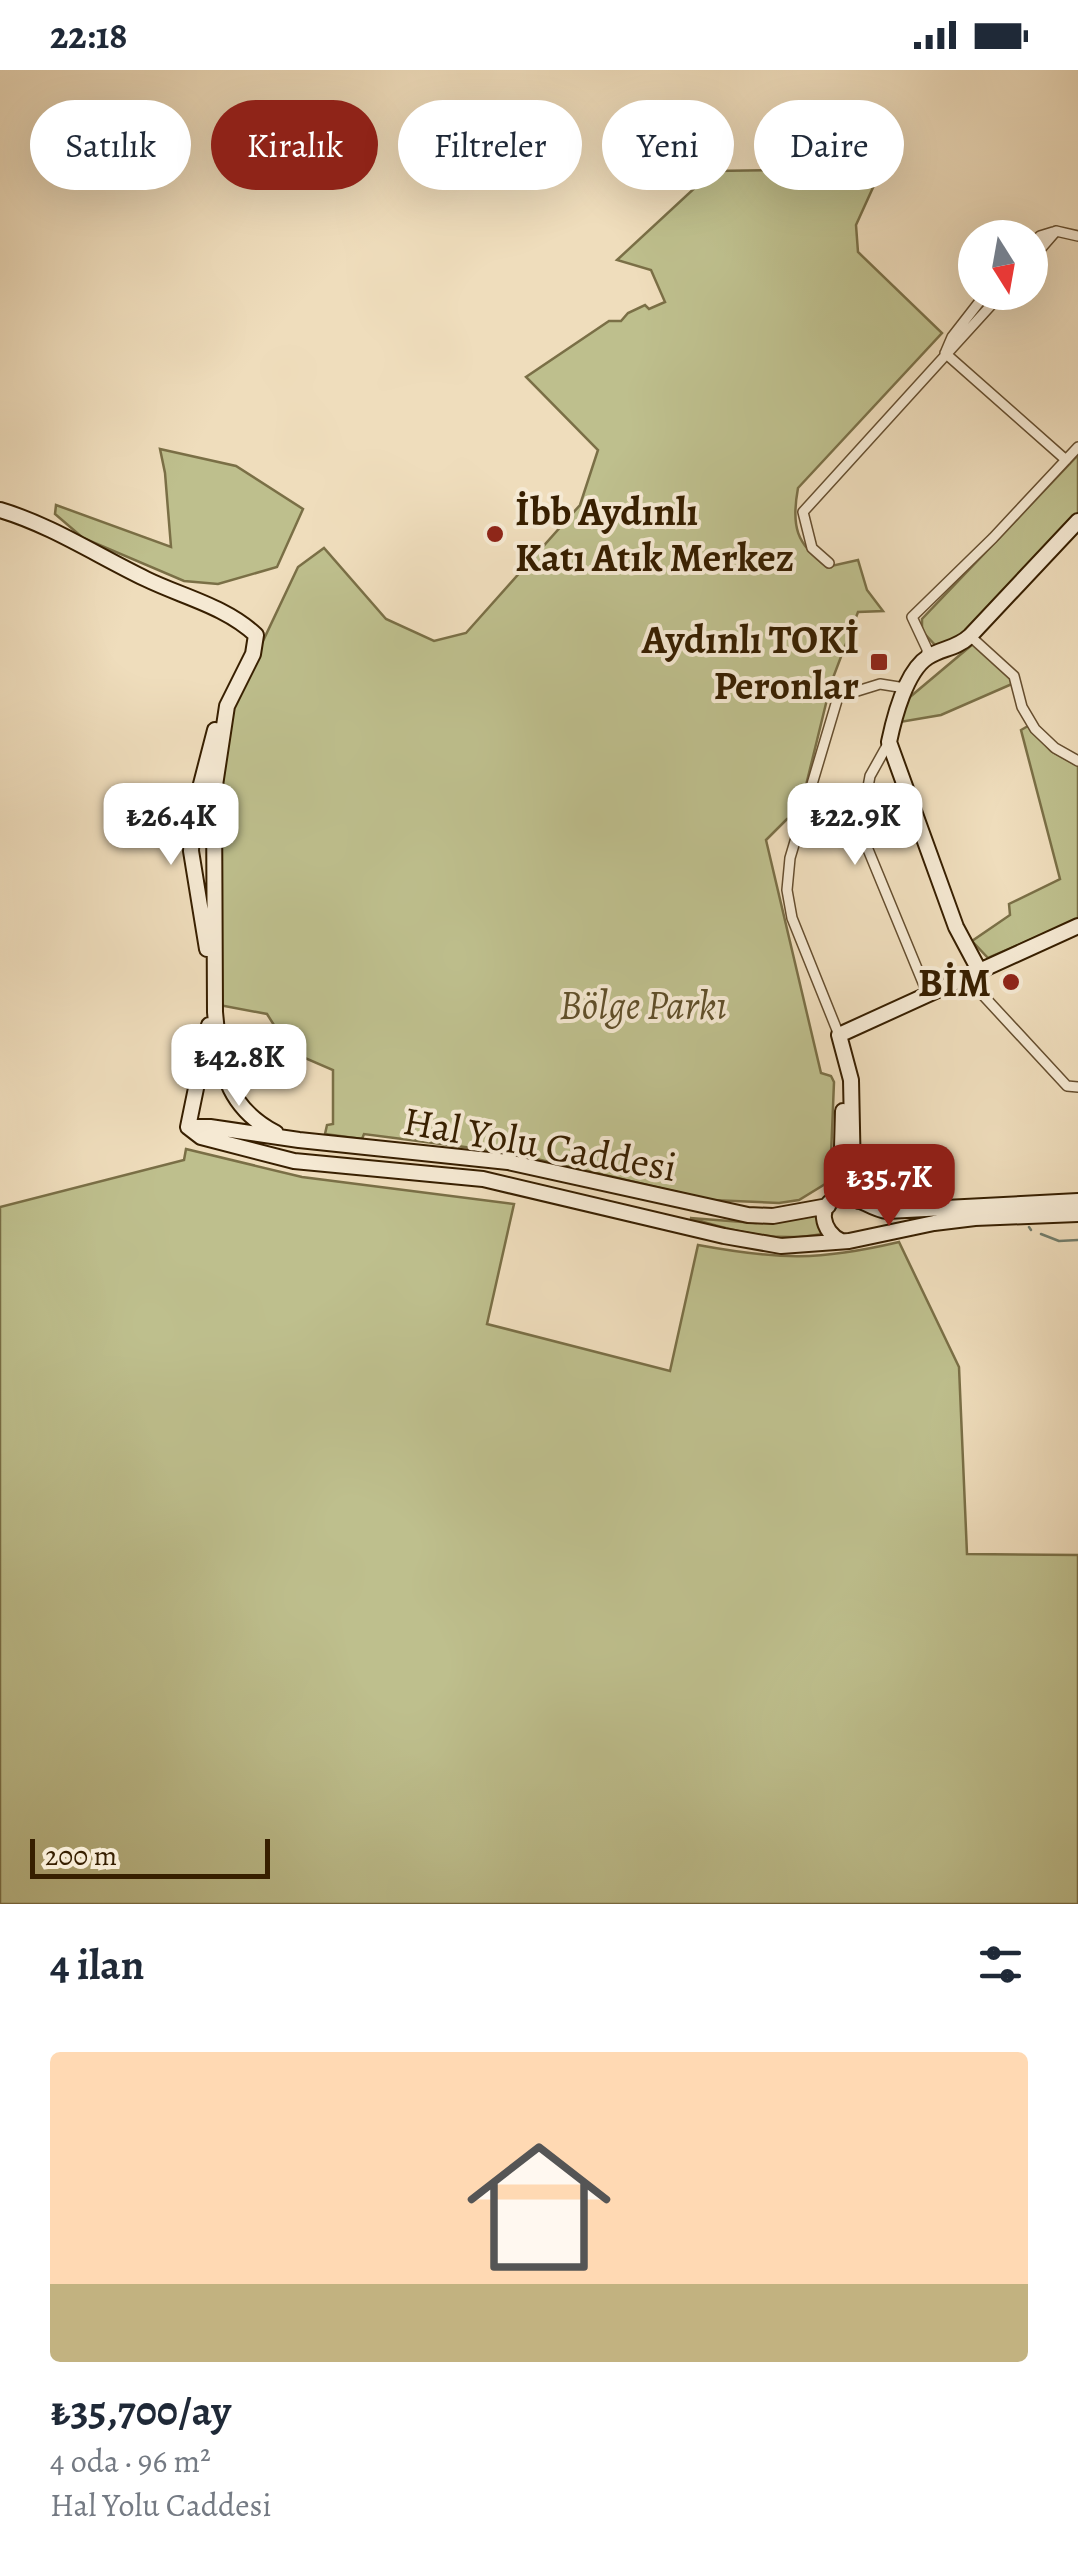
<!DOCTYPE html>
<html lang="tr">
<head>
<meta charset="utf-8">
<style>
	:root { --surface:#fff; --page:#f2f2f3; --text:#1f2937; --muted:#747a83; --line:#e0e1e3; --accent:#8f2418 }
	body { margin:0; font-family:Alegreya,serif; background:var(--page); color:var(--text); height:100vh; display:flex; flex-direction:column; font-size:38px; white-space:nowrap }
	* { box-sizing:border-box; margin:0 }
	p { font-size:32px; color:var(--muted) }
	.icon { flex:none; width:55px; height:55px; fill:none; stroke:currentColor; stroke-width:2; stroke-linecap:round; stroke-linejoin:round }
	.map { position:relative; height:1834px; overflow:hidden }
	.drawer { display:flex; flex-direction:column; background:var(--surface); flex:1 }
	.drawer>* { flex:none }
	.banner { position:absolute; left:30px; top:30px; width:1020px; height:90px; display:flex; gap:20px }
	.needle { width:65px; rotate:169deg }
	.buttons { position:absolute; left:958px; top:150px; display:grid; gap:20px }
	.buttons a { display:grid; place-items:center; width:90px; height:90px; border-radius:50%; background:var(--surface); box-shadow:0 10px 40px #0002; font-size:50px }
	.scale { position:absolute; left:30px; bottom:25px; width:240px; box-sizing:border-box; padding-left:10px; border:5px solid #371f00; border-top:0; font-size:28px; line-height:35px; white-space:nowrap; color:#371f00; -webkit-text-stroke:8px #f5e9d3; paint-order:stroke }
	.price { position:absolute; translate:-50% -85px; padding:0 22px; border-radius:20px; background:#fff; color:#222; font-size:32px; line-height:65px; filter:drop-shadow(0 2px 5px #0008) }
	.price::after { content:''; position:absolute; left:50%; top:60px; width:30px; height:22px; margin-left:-15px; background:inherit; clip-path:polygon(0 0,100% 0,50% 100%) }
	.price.selected { background:var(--accent); color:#fff }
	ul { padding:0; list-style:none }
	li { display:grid; align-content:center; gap:20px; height:530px; padding:0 50px }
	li+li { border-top:2px solid var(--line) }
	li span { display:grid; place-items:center; height:310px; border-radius:10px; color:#555 }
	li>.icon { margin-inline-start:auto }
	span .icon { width:180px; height:180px; fill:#fffc; stroke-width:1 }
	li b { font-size:42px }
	h2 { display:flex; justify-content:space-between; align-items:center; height:120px; padding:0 50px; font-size:42px }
	.chip { padding:0 35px; border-radius:45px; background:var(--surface); box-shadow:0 10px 40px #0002; font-size:35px; line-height:90px }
	.chip.selected { background:var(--accent); color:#fff }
	.status { display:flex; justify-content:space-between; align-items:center; height:70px; padding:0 50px; background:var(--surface); direction:ltr }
	.status svg { height:28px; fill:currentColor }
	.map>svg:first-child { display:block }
	.green { fill:#bebf8d; stroke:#7a6f46; stroke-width:2.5 }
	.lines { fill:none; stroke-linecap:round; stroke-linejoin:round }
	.stream { stroke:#727d6c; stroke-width:2.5 }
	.street-casing { stroke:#654e2f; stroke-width:12 }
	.secondary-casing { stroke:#371f00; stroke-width:18 }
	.street { stroke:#f5e9d3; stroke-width:9 }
	.secondary { stroke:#f5e9d3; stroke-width:14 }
	.poi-dot { fill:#8f2418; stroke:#f5e9d3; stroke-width:4 }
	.labels { text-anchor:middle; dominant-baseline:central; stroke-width:8; stroke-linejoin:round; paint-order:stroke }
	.poi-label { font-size:40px; font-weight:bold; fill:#371f00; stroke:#f5e9d3; text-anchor:end }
	.park-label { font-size:40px; font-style:italic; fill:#604f2a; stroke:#f5e9d3 }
	.street-label { font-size:40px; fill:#371f00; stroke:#f5e9d3 }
</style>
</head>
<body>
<div class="status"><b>22:18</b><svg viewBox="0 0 49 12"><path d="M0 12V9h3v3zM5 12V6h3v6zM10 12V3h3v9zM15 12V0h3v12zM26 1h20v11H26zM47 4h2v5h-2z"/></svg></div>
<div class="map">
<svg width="1078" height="1834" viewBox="0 0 1078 1834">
	<rect width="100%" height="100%" fill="#efddbc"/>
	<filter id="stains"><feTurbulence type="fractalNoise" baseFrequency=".002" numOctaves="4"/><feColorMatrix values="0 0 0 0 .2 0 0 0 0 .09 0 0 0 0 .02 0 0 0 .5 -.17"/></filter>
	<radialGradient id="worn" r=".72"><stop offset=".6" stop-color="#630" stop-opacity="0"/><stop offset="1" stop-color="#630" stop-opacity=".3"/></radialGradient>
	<path class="green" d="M895,69L856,155L858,182L942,263L798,418C791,456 796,474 827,497L858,490L867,520L883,541L858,542L831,613L798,748L787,749L766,770L821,1003L831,1006L834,1012L830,1111L799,1130L779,1133L711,1130L511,1083L364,1064L362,1069L325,1064L327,1055L333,1054V1000L291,982L267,944L219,935C220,839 209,719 236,628L298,497L324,478L386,549L434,571L466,563L580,435L598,380L526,307L609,251H621L628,243L645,235L649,239L665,232L651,200L617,190L713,101L787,100Z
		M160,379L236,396L303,439L277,497L218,514L184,511L83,468L55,444L56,435L171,477L165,403Z
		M1078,385V443L964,567L937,577L922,561V549Z
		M973,574L1010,607L1012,614L941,645L900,652L904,632Z
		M1028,656L1051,681L1078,696V849L988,888L972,871L1010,845L1009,834L1060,809L1021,660Z
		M186,1079L302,1107L514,1134L487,1254L670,1301L698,1175C780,1190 818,1191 899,1172L959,1297L967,1484L1078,1485V1834H0V1137L184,1090Z
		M817,1144L822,1164C778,1173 732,1161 690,1148L756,1153Z"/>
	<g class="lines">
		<path class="stream" d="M1029,1157L1031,1160
			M1041,1164L1059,1171L1078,1170"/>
		<g class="street-casing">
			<path id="street" d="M1056,161L1078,166
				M1030,177L1040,166L1053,162
				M1030,191L1056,161
				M946,281L952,267L987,222
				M945,283L1066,390
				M829,493L812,478L803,442L1003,222
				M970,566L1014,606L1022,637L1035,659L1055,678L1078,691
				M927,587V579L912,547L993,468L1078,377
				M889,672L870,706L860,760L928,925
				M967,908L1067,1016L1078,1017
				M839,965L792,848L787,820L790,788L838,627L880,614L905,618"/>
		</g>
		<g class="secondary-casing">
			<path id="secondary" d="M0,440C51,455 98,486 146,509C183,527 225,536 256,565
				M256,565L253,584L227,636L214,722L215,942C220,996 224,1036 276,1063
				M207,879L191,781L193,745L215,660
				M980,902L956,857L889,672C894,648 906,601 928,587C942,578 956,579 970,566L1078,451
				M839,965L1078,856
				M839,965L851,1010L853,1106L859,1131
				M188,1057L201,1067L294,1091L483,1109L724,1166L781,1176L849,1171L934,1153L975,1148L1078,1144
				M188,1057L209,955
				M189,1057H210L299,1070L508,1092L748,1145L773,1146L828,1136
				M833,1130L841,1114L843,1041
				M841,1171C822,1162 815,1134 840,1127C855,1123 871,1140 887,1141L1078,1131"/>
		</g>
		<use href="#street" class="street"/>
		<use href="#secondary" class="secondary"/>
	</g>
	<g class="poi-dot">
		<circle cx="495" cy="464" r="10"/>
		<rect x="869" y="582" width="20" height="20" rx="5"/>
		<circle cx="1011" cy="912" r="10"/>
	</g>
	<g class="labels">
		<g class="poi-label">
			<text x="515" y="441" text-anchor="start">İbb Aydınlı<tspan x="515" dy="46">Katı Atık Merkez</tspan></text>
			<text x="859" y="569">Aydınlı TOKİ<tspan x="859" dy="46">Peronlar</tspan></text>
			<text x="991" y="912">BİM</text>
		</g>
		<g class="park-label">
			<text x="643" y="935">Bölge Parkı</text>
		</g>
		<g class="street-label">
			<text transform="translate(540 1074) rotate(10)">Hal Yolu Caddesi</text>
		</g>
	</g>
	<rect width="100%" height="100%" filter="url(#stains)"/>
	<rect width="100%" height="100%" fill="url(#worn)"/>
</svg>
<div class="buttons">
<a><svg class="needle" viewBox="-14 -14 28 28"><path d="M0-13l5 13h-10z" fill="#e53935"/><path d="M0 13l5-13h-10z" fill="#747a83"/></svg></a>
</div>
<div class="scale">200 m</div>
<b class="price" style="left:171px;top:798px">₺26.4K</b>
<b class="price" style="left:855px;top:798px">₺22.9K</b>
<b class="price" style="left:239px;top:1039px">₺42.8K</b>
<b class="price selected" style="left:889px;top:1159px">₺35.7K</b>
<div class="banner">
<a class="chip">Satılık</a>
<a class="chip selected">Kiralık</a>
<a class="chip">Filtreler</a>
<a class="chip">Yeni</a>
<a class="chip">Daire</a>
</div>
</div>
<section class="drawer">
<h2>4 ilan<svg class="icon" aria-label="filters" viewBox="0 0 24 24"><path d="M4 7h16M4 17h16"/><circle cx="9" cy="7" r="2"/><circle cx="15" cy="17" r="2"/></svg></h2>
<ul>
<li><span style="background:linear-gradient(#ffd9b3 75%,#c2b280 0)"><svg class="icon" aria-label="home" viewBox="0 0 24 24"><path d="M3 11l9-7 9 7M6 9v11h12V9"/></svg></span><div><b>₺35,700/ay</b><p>4 oda · 96 m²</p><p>Hal Yolu Caddesi</p></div></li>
</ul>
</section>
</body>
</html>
